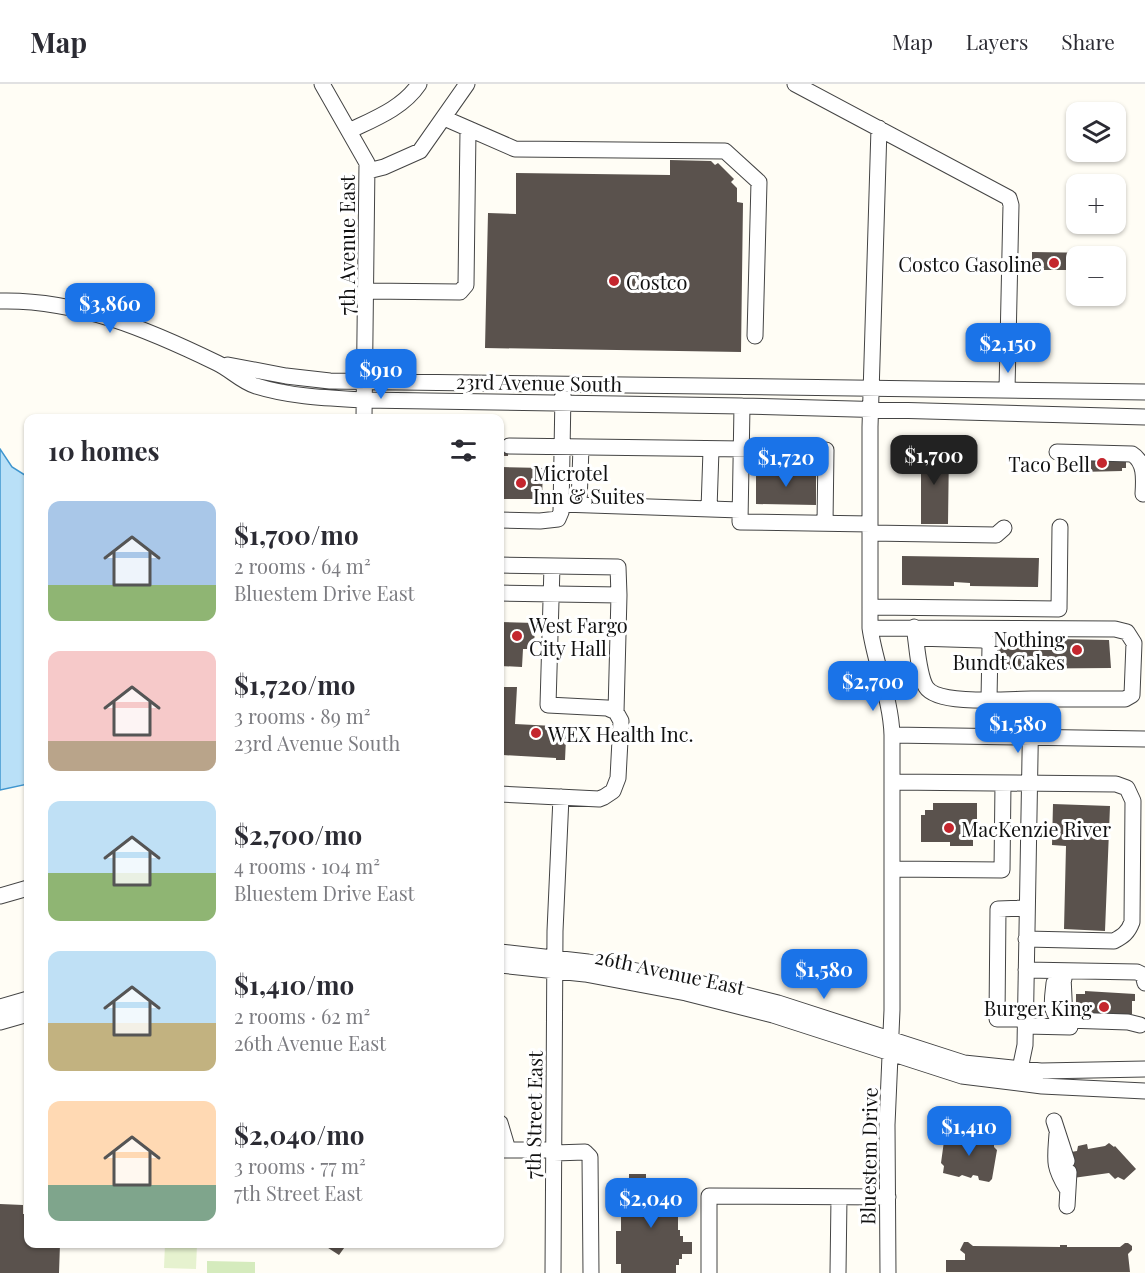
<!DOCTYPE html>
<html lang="en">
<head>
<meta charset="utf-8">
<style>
	:root { --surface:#fff; --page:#f7f7f7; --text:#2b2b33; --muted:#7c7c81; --line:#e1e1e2; --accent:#1a73e8 }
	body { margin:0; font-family:"Playfair Display",serif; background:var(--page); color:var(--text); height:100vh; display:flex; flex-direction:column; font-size:22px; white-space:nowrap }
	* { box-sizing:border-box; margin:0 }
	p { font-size:20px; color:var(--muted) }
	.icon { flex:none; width:33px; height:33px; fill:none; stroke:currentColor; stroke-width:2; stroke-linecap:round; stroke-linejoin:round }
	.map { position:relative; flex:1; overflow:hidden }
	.panel { position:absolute; left:24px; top:330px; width:480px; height:834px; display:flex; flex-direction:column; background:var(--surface); border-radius:12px; box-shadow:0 2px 4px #0004 }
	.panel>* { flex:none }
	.tools { position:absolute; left:1066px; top:18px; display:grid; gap:12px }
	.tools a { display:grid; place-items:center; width:60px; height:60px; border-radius:12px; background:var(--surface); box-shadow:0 2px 4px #0004; font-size:30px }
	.price { position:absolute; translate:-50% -51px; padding:0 14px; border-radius:12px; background:var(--accent); color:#fff; font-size:20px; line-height:39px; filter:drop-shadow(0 2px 3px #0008) }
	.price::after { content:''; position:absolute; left:50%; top:36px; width:18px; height:14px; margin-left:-9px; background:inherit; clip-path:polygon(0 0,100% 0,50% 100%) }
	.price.selected { background:#222; color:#fff }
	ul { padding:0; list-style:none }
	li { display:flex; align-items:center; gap:18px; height:150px; padding:0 24px }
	li span { display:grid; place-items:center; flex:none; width:168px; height:120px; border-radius:12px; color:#555 }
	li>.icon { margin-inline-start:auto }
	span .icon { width:72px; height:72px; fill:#fffc; stroke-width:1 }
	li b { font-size:26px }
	h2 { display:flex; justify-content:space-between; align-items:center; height:72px; padding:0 24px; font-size:26px }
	header { display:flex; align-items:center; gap:36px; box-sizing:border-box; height:84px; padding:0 30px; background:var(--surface); border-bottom:2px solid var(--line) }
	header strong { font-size:28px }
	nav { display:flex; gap:33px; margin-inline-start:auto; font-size:21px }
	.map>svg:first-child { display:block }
	.green { fill:#d5ebbd }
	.pitch { fill:#e6f2cf }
	.water { fill:#b9e0f7; stroke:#3f96cf; stroke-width:1.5 }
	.building { fill:#5a524d }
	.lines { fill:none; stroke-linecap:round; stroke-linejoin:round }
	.minor-casing { stroke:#444; stroke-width:17 }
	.minor { stroke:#fff; stroke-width:15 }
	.poi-dot { fill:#c4262e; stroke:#fff; stroke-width:2 }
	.labels { text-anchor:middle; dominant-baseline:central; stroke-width:6; stroke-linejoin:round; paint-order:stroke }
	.street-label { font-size:20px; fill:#111; stroke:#fff }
	.poi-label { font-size:20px; fill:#111; stroke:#fff; text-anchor:start }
</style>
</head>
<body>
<header>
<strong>Map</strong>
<nav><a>Map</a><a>Layers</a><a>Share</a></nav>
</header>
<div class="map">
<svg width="1145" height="1189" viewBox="0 0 1145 1189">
	<rect width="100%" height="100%" fill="#fffdf5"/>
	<path class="green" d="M207,1177L255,1178V1189H207Z"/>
	<path class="pitch" d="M165,1160H197L196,1185L164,1184Z"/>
	<path class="water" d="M0,365L12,383L28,393V700L0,706Z"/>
	<path class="building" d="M670,76L711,77L715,81L718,79L734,95L731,98L737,104V118L743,119L741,268L485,264L488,129L516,130V89L670,91Z
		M1032,168L1097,169V172H1077V186H1032Z
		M500,355H509L508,372H502V383L543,384L542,415H500Z
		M920,365H949L948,440H921V385H919L918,380Z
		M1079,373L1126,374V384H1122V387L1079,388Z
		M756,388H816V421L756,420Z
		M902,472L1039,474L1038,503L970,502V499L954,498V502L902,501Z
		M500,538L535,539L534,565H523L522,583L500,582Z
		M995,554L1109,556L1111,584L996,585Z
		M500,603H517L515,640L573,643V655L566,654L565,676H556V674L503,671L504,687H500Z
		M933,719H977V756H973V762H950V758H921V731H925V726H933Z
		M1053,720L1110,722L1105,847L1064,845L1066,762L1052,761Z
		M1085,907L1135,910V917H1132V930L1076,934V910H1085Z
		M951,1050L966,1052L968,1055L975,1056V1059L979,1060L980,1054L983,1053L992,1054L994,1057V1063L997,1066L992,1095L989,1098L979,1096L978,1092L973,1091L971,1094L962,1091L959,1093L943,1089L944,1082L941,1079L944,1057Z
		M1109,1059L1114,1063L1115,1062L1136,1085L1124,1096L1118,1093L1115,1095L1109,1089L1073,1094L1071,1068L1077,1067L1078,1062L1087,1060L1088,1065L1105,1062Z
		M629,1090H646V1097H678V1146H680V1152H683V1158H692V1170H682V1175H679V1181H676V1189H621V1180H616V1147H621V1130H629Z
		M0,1120L23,1121V1130H28V1160H60L59,1189H0Z
		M964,1158H968L973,1162L1060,1163V1161H1067V1163H1120L1125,1159H1128L1132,1162V1166L1128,1170L1130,1188H946V1176H965V1170L960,1166Z
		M322,1160H347L339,1171Z"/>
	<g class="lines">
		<g class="minor-casing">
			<path id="minor" d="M322,0L367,79L364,334
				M795,0L1009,114L1011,121L1007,306
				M444,34L515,65L725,67L759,98L755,252
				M879,44L870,343V544C875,580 891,615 892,651V926L887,1041L888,1189
				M349,47C374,35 403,24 419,0
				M368,87L384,83L420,67L467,0
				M367,207L460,208L466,201L468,46
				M0,217C77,215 149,246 217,279C230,285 242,298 256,302C291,313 328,314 364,316L742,322L1145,333
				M228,281L286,292L330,297L1145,308
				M742,322L740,438L870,440
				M509,362L826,366L825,439
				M1057,368L1132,370C1145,378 1144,394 1143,410
				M561,420L740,426
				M579,420L581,363
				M709,425L711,366
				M500,436L540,437L558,435L561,428L563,309
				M870,449L996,451L1004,444
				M500,481L618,483L619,511
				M500,509L619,511L616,628
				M870,523L1059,525L1060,443
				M914,543C917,559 918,590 926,603C938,622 1010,615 1031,615
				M870,544L1115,545L1127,548L1134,559L1132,611L1125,615H1031L1025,961L1020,985
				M916,554L982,556L988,558L990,562L989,615
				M892,651L1145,655
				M892,698L1116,700L1127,704L1133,717L1132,838C1128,849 1123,852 1114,857L1026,855
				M500,710L599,715L604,713L613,707L618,694L621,637L616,628L607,624L548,621L552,482
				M892,785L1002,786L1003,699
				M0,812L28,804
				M500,868L588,878L691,897L778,919L964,979L1041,987L1145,985
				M500,881L585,890L686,909L773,931L962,992L1042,1002L1145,1007
				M1026,886L1137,888L1143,891L1145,899
				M1063,892L1065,936
				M1064,895H1059L1054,899C1053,913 1047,932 1065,936L1128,938L1140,941
				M0,923L28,915
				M1025,935H997L998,825L1027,824
				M0,938L28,930
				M1025,942L1070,943
				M1054,1037L1067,1077
				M500,1039L508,1066
				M1057,1050C1055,1077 1053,1082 1067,1105
				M500,1066H554
				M554,1069L585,1068L590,1073L591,1189
				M1067,1122L1069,1088
				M553,1189L555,847L561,713
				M709,1189V1112L888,1113
				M838,1189L839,1113"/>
		</g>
		<use href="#minor" class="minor"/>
	</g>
	<g class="poi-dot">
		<circle cx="1054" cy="179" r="6"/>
		<circle cx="614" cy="197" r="6"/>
		<circle cx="1102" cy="379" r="6"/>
		<circle cx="521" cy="399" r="6"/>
		<circle cx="517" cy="552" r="6"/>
		<circle cx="1077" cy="566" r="6"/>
		<circle cx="536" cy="649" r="6"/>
		<circle cx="949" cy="744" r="6"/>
		<circle cx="1104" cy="923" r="6"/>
	</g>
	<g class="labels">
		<g class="street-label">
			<text transform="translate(346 161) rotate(-90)">7th Avenue East</text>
			<text transform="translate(539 298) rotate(1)">23rd Avenue South</text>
			<text transform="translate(670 887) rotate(12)">26th Avenue East</text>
			<text transform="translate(533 1031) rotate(-89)">7th Street East</text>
			<text transform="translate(868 1072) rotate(-89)">Bluestem Drive</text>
		</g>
		<g class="poi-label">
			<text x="1042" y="179" text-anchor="end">Costco Gasoline</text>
			<text x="626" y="197">Costco</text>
			<text x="1090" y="379" text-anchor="end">Taco Bell</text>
			<text x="533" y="388">Microtel<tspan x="533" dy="23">Inn &amp; Suites</tspan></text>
			<text x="529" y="540">West Fargo<tspan x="529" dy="23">City Hall</tspan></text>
			<text x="1065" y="554" text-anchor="end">Nothing<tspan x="1065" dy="23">Bundt Cakes</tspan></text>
			<text x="548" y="649">WEX Health Inc.</text>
			<text x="961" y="744">MacKenzie River</text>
			<text x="1092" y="923" text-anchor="end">Burger King</text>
		</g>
	</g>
</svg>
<div class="tools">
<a><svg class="icon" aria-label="layers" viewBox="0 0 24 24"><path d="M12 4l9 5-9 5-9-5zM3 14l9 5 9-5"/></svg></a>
<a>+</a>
<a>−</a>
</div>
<b class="price" style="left:110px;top:250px">$3,860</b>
<b class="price" style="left:1008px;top:290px">$2,150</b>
<b class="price" style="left:381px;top:316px">$910</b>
<b class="price selected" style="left:934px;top:402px">$1,700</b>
<b class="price" style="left:786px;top:404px">$1,720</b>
<b class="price" style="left:873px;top:628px">$2,700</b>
<b class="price" style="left:1018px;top:670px">$1,580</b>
<b class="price" style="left:824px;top:916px">$1,580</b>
<b class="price" style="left:969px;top:1073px">$1,410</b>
<b class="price" style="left:651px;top:1145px">$2,040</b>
<section class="panel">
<h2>10 homes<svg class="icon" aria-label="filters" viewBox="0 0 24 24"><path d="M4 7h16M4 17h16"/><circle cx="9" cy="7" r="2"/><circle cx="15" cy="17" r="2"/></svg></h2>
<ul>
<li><span style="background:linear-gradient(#a9c7e8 70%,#8fb573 0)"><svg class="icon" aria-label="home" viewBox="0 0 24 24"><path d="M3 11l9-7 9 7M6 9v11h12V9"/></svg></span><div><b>$1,700/mo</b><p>2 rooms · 64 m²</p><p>Bluestem Drive East</p></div></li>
<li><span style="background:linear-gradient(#f6c9c9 75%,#b9a48a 0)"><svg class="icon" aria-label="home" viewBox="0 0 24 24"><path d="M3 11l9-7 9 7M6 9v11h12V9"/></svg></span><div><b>$1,720/mo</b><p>3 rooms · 89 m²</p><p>23rd Avenue South</p></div></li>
<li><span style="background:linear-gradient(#bfe0f5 60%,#8fb573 0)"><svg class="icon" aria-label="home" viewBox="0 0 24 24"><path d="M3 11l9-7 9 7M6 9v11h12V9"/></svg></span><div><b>$2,700/mo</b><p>4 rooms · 104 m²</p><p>Bluestem Drive East</p></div></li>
<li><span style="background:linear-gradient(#bfe0f5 60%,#c2b280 0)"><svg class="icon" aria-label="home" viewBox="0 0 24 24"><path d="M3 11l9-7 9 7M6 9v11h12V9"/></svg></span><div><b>$1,410/mo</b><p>2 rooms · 62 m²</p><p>26th Avenue East</p></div></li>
<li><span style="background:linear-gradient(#ffd9b3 70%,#7fa58c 0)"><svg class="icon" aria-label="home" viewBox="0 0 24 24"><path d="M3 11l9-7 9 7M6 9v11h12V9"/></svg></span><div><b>$2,040/mo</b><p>3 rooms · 77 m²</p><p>7th Street East</p></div></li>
</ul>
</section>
</div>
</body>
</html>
